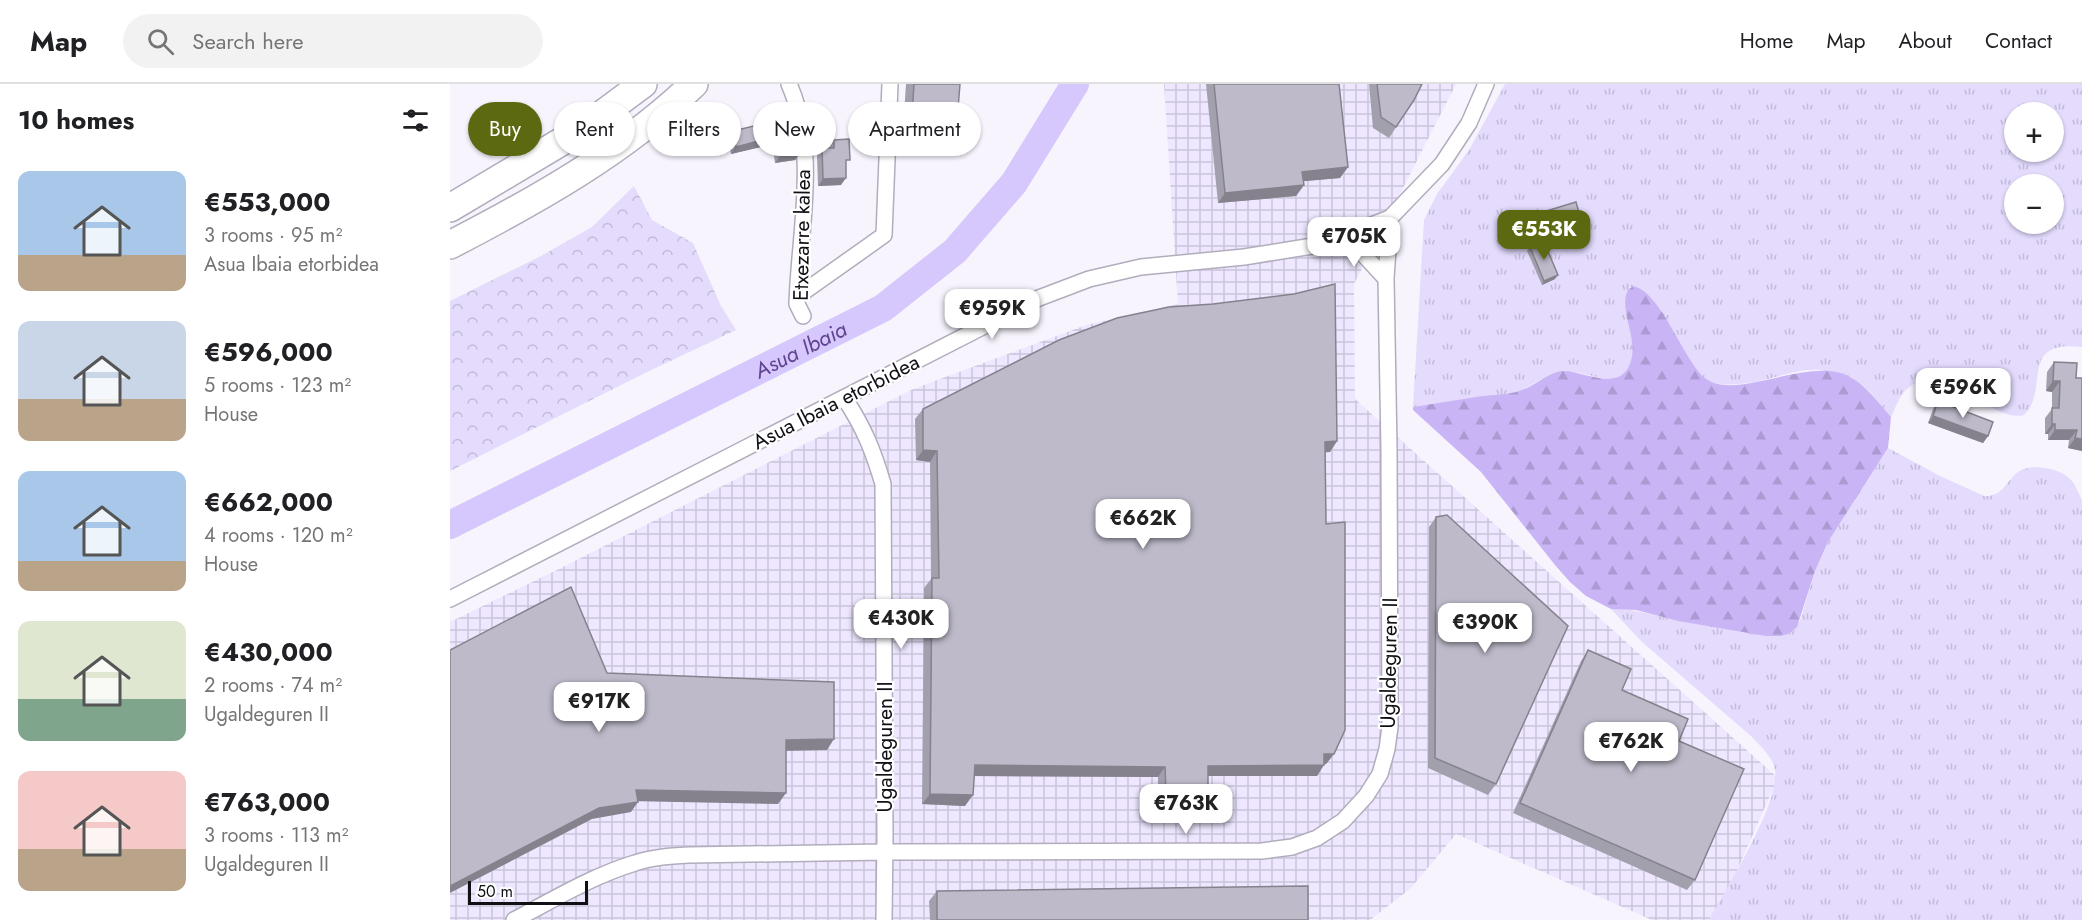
<!DOCTYPE html>
<html lang="en">
<head>
<meta charset="utf-8">
<style>
	:root { --surface:#fff; --page:#f2f2f2; --text:#202124; --muted:#757577; --line:#e0e0e0; --accent:#5d6910 }
	body { margin:0; font-family:Jost,sans-serif; background:var(--page); color:var(--text); height:100vh; display:flex; flex-direction:column; font-size:22px; white-space:nowrap }
	* { box-sizing:border-box; margin:0 }
	p { font-size:20px; color:var(--muted) }
	.icon { flex:none; width:33px; height:33px; fill:none; stroke:currentColor; stroke-width:2; stroke-linecap:round; stroke-linejoin:round }
	.map { position:relative; flex:1; overflow:hidden }
	.side { display:flex; flex-direction:column; background:var(--surface); width:450px }
	.side>* { flex:none }
	.top-card { position:absolute; left:18px; top:18px; width:570px; height:54px; display:flex; gap:12px }
	.buttons { position:absolute; left:1554px; top:18px; display:grid; gap:12px }
	.buttons a { display:grid; place-items:center; width:60px; height:60px; border-radius:50%; background:var(--surface); box-shadow:0 2px 4px #0004; font-size:30px }
	.scale { position:absolute; left:18px; bottom:15px; width:120px; box-sizing:border-box; padding-left:6px; border:3px solid #111015; border-top:0; font-size:16px; line-height:21px; white-space:nowrap; color:#111015; -webkit-text-stroke:4px #fff; paint-order:stroke }
	.price { position:absolute; translate:-50% -51px; padding:0 14px; border-radius:12px; background:#fff; color:#222; font-size:20px; line-height:39px; filter:drop-shadow(0 2px 3px #0008) }
	.price::after { content:''; position:absolute; left:50%; top:36px; width:18px; height:14px; margin-left:-9px; background:inherit; clip-path:polygon(0 0,100% 0,50% 100%) }
	.price.current { background:var(--accent); color:#fff }
	ul { padding:0; list-style:none }
	li { display:flex; align-items:center; gap:18px; height:150px; padding:0 18px }
	li span { display:grid; place-items:center; flex:none; width:168px; height:120px; border-radius:12px; color:#555 }
	li>.icon { margin-inline-start:auto }
	span .icon { width:72px; height:72px; fill:#fffc; stroke-width:1 }
	li b { font-size:26px }
	h2 { display:flex; justify-content:space-between; align-items:center; height:72px; padding:0 18px; font-size:26px }
	.pill { padding:0 21px; border-radius:27px; background:var(--surface); box-shadow:0 2px 4px #0004; font-size:21px; line-height:54px }
	.pill.current { background:var(--accent); color:#fff }
	header { display:flex; align-items:center; gap:36px; box-sizing:border-box; height:84px; padding:0 30px; background:var(--surface); border-bottom:2px solid var(--line) }
	header strong { font-size:28px }
	nav { display:flex; gap:33px; margin-inline-start:auto; font-size:21px }
	.search { width:420px; height:54px; background:var(--page); display:flex; align-items:center; gap:15px; box-sizing:border-box; padding:0 21px; border-radius:33px; color:var(--muted); font-size:22px }
	main { display:flex; flex:1; min-height:0 }
	.map>svg:first-child { display:block }
	.industrial { fill:url(#industrial-grid) }
	.grass { fill:url(#grass-tufts); fill-rule:evenodd }
	.forest { fill:url(#forest-firs) }
	.park { fill:url(#park-crowns) }
	.lines { fill:none; stroke-linecap:round; stroke-linejoin:round }
	.river { stroke:#d6c7fc; stroke-width:28 }
	.minor-casing { stroke:#b1adbc; stroke-width:18 }
	.motorway-casing { stroke:#b1adbc; stroke-width:30 }
	.minor { stroke:#fff; stroke-width:15 }
	.motorway { stroke:#fff; stroke-width:27 }
	.wall { fill:#a3a0ae }
	.shaded-wall { fill:#85828d }
	.building { fill:#bebaca; stroke:#85828d; stroke-width:1.5 }
	.labels { text-anchor:middle; dominant-baseline:central; stroke-width:4.5; stroke-linejoin:round; paint-order:stroke }
	.street-label { font-size:21px; fill:#111015; stroke:#fff }
	.water-label { font-size:22px; font-style:italic; fill:#604490; stroke:#fff }
</style>
</head>
<body>
<header>
<strong>Map</strong>
<div class="search"><svg class="icon" aria-label="search" viewBox="0 0 24 24"><circle cx="10" cy="10" r="6"/><path d="M15 15l6 6"/></svg>Search here</div>
<nav><a>Home</a><a>Map</a><a>About</a><a>Contact</a></nav>
</header>
<main>
<section class="side">
<h2>10 homes<svg class="icon" aria-label="filters" viewBox="0 0 24 24"><path d="M4 7h16M4 17h16"/><circle cx="9" cy="7" r="2"/><circle cx="15" cy="17" r="2"/></svg></h2>
<ul>
<li><span style="background:linear-gradient(#a9c7e8 70%,#b9a48a 0)"><svg class="icon" aria-label="home" viewBox="0 0 24 24"><path d="M3 11l9-7 9 7M6 9v11h12V9"/></svg></span><div><b>€553,000</b><p>3 rooms · 95 m²</p><p>Asua Ibaia etorbidea</p></div></li>
<li><span style="background:linear-gradient(#c9d6e8 65%,#b9a48a 0)"><svg class="icon" aria-label="home" viewBox="0 0 24 24"><path d="M3 11l9-7 9 7M6 9v11h12V9"/></svg></span><div><b>€596,000</b><p>5 rooms · 123 m²</p><p>House</p></div></li>
<li><span style="background:linear-gradient(#a9c7e8 75%,#b9a48a 0)"><svg class="icon" aria-label="home" viewBox="0 0 24 24"><path d="M3 11l9-7 9 7M6 9v11h12V9"/></svg></span><div><b>€662,000</b><p>4 rooms · 120 m²</p><p>House</p></div></li>
<li><span style="background:linear-gradient(#dfe7d0 65%,#7fa58c 0)"><svg class="icon" aria-label="home" viewBox="0 0 24 24"><path d="M3 11l9-7 9 7M6 9v11h12V9"/></svg></span><div><b>€430,000</b><p>2 rooms · 74 m²</p><p>Ugaldeguren II</p></div></li>
<li><span style="background:linear-gradient(#f6c9c9 65%,#b9a48a 0)"><svg class="icon" aria-label="home" viewBox="0 0 24 24"><path d="M3 11l9-7 9 7M6 9v11h12V9"/></svg></span><div><b>€763,000</b><p>3 rooms · 113 m²</p><p>Ugaldeguren II</p></div></li>
</ul>
</section>
<div class="map">
<svg width="1632" height="836" viewBox="0 0 1632 836">
	<defs>
		<pattern id="industrial-grid" width="8" height="8" patternUnits="userSpaceOnUse" patternTransform="scale(1.5)"><rect width="8" height="8" fill="#eee7ff"/><path d="M0 4h8M4 0v8" fill="none" stroke="#cbc5da"/></pattern>
		<pattern id="grass-tufts" width="24" height="20" patternUnits="userSpaceOnUse" patternTransform="scale(1.5)"><rect width="24" height="20" fill="#e4dbfd"/><path d="M3 7l-1-3M5 7V3M7 7l1-3M15 17l-1-3M17 17v-4M19 17l1-3" fill="none" stroke="#c3bbd8"/></pattern>
		<pattern id="forest-firs" width="22" height="20" patternUnits="userSpaceOnUse" patternTransform="scale(1.5)"><rect width="22" height="20" fill="#c9b5f6"/><path d="M5 1l3.5 6h-7zM16 11l3.5 6h-7z" fill="#ac9bd2"/></pattern>
		<pattern id="park-crowns" width="20" height="18" patternUnits="userSpaceOnUse" patternTransform="scale(1.5)"><rect width="20" height="18" fill="#e4dbfd"/><path d="M2 6a3 3 0 1 1 6 0M12 15a3 3 0 1 1 6 0" fill="none" stroke="#c3bbd8"/></pattern>
	</defs>
	<rect width="100%" height="100%" fill="#f7f4fe"/>
	<path class="industrial" d="M714,0H1006L904,200L905,315L1328,694L1265,836H1202L1006,750L960,805L920,836H0V538L111,484L463,305L636,241L728,220Z"/>
	<path class="grass" d="M1055,0H1632V263C1567,256 1601,305 1574,331C1544,340 1490,274 1457,305C1449,312 1446,323 1441,333C1432,323 1424,310 1413,302C1408,298 1399,296 1392,294C1385,291 1377,287 1370,286C1347,284 1321,296 1298,299C1287,300 1272,302 1261,298C1232,286 1213,201 1180,203C1179,207 1176,212 1175,216C1173,238 1191,262 1178,284C1166,305 1141,289 1123,288C1117,288 1106,289 1100,291C1089,295 1079,303 1068,308L963,323L974,136L987,110L1019,66ZM1564,28H1604V68H1564ZM1564,100H1604V140H1564Z
		M1438,364L1490,392L1534,412C1552,413 1555,399 1567,389C1579,378 1611,384 1621,396C1626,402 1629,410 1632,417V836H1259C1275,807 1331,717 1325,686C1323,673 1311,663 1302,653L1191,557L1161,525C1185,524 1207,533 1231,537C1268,544 1306,545 1343,547L1350,537L1365,487L1378,458Z"/>
	<path class="forest" d="M1183,202C1211,207 1233,276 1255,294C1284,318 1359,272 1398,292C1416,301 1428,318 1441,333L1438,364L1378,458L1365,487L1347,543L1340,549L1331,552H1316L1228,537L1186,526L1161,525L1136,512L1120,498L1105,481L1031,388L963,326V323C984,320 1005,316 1026,313C1039,311 1053,311 1066,308C1083,304 1096,289 1112,287C1132,286 1167,308 1179,282C1191,257 1167,227 1178,206Z"/>
	<path class="park" d="M184,102L202,136L243,159L271,222L286,246L195,289L0,387V217L91,172L142,143Z"/>
	<g class="lines">
		<path class="river" id="s1" d="M0,441L433,224L505,167L564,99L625,0"/>
		<g class="minor-casing">
			<path id="minor" d="M339,0C369,68 349,148 347,220L353,232
				M886,155L913,170L936,195
				M348,212L434,151L440,0
				M395,315C414,344 423,366 433,400L435,753L434,836
				M0,515L589,214L639,195L691,183L794,173L869,161L940,134L992,80L1019,39L1036,0
				M64,836C103,816 142,792 185,779C203,773 221,772 239,771L435,768L812,767L842,763L867,754L893,737L916,712L930,690L937,665L940,643L939,365L936,195L940,134"/>
		</g>
		<g class="motorway-casing">
			<path id="motorway" d="M0,124L131,46L193,0
				M0,161C87,116 173,68 244,0"/>
		</g>
		<use href="#minor" class="minor"/>
		<use href="#motorway" class="motorway"/>
	</g>
	<path class="wall" d="M456,0H510L506,50L497,63L452,61Z
		M756,0H889L898,83L890,94L853,97L854,101L846,112L768,119Z
		M919,0H972L964,16L939,54L923,44Z
		M283,47L324,52L326,48L350,69L345,76L325,79L322,57L319,61L281,70L278,54Z
		M384,56L396,82L391,101L368,102L367,72L372,64H379Z
		M1093,128L1135,150L1130,157L1098,166L1088,136Z
		M1080,163L1105,195L1092,201L1077,167Z
		M1604,278L1626,294H1632V367L1618,364L1619,356H1598V350H1595V334L1602,325V308L1596,307L1597,288Z
		M1488,317L1538,352L1533,359L1478,339L1483,325Z
		M473,325L887,357L880,368H875L876,440L884,670L876,680H874L867,692H758L751,720H708V693L524,692L515,722L472,720L474,504L481,495L480,378L466,376L465,335Z
		M986,433L1046,700L1038,711L978,684L979,443Z
		M1138,566L1172,606L1245,796L1237,806L1063,729L1131,577Z
		M487,807L858,836H480L479,817Z"/>
	<path class="shaded-wall" d="M461,47L506,50L497,63L452,61Z
		M324,53L319,61L281,70L286,63Z
		M350,69L345,76L325,79L330,72Z
		M898,83L890,94L845,98L852,88Z
		M396,94L391,101L368,102L373,95Z
		M854,101L846,112L768,119L775,109Z
		M1135,150L1130,157L1098,166L1103,159Z
		M1108,191L1105,195L1092,201L1094,197Z
		M1603,297H1610L1602,308L1596,307Z
		M1483,332L1538,352L1533,359L1478,339Z
		M1602,340H1605L1598,350H1595Z
		M1605,346H1627L1619,356H1598Z
		M1625,354L1632,355V367L1618,364Z
		M887,357L880,368L867,369L875,358Z
		M473,366L487,367L480,378L466,376Z
		M384,655L377,666L329,667L336,656Z
		M874,670H884L876,680L867,681Z
		M525,681L715,683L708,693L518,692Z
		M874,681L867,692H751L758,682Z
		M186,706L336,709L328,720L179,717Z
		M716,709H758L751,720H708Z
		M480,710L523,711L515,722L472,720Z
		M188,718L181,728L142,735L0,809V802L149,724Z"/>
	<path class="building" d="M464,0H510L506,50L461,47Z
		M764,0H889L898,83L852,88L854,101L775,109Z
		M927,0H972L964,16L946,43L931,33Z
		M320,38L324,53L286,63L283,47Z
		M348,44L350,69L330,72L326,48Z
		M399,55L400,76H396V94L373,95L372,64H384V56Z
		M1126,118L1135,150L1103,159L1093,128Z
		M1094,158L1108,191L1094,197L1080,163Z
		M885,200L887,357L875,358L876,440L895,438V646L884,670H874V681L758,682V709H716L715,683L525,681L523,711L480,710L482,494H489L487,367L473,366V325L609,256L667,234L719,223L763,220L844,210Z
		M1604,278L1627,279L1626,294H1632V355L1625,354L1627,346H1605V340H1602V324H1609L1610,297H1603Z
		M1488,317L1543,338L1538,352L1483,332Z
		M997,431L1118,542L1046,700L985,674L986,433Z
		M121,503L157,589L384,598V655L336,656V709L186,706L188,718L149,724L0,802V566Z
		M1138,566L1181,585L1172,606L1238,635L1229,657L1294,685L1245,796L1070,719Z
		M858,802V836H487V807Z"/>
	<g class="labels">
		<g class="street-label">
			<text transform="translate(352 151) rotate(-89)">Etxezarre kalea</text>
			<text transform="translate(386 318) rotate(-27)">Asua Ibaia etorbidea</text>
			<text transform="translate(939 579) rotate(-89)">Ugaldeguren II</text>
			<text transform="translate(435 663) rotate(-90)">Ugaldeguren II</text>
		</g>
		<g class="water-label">
			<text stroke="none"><textPath href="#s1" startOffset="392">Asua Ibaia</textPath></text>
		</g>
	</g>
</svg>
<div class="buttons">
<a>+</a>
<a>−</a>
</div>
<div class="scale">50 m</div>
<b class="price current" style="left:1094px;top:177px">€553K</b>
<b class="price" style="left:904px;top:184px">€705K</b>
<b class="price" style="left:542px;top:256px">€959K</b>
<b class="price" style="left:1513px;top:335px">€596K</b>
<b class="price" style="left:693px;top:466px">€662K</b>
<b class="price" style="left:451px;top:566px">€430K</b>
<b class="price" style="left:1035px;top:570px">€390K</b>
<b class="price" style="left:149px;top:649px">€917K</b>
<b class="price" style="left:1181px;top:689px">€762K</b>
<b class="price" style="left:736px;top:751px">€763K</b>
<div class="top-card">
<a class="pill current">Buy</a>
<a class="pill">Rent</a>
<a class="pill">Filters</a>
<a class="pill">New</a>
<a class="pill">Apartment</a>
</div>
</div>
</main>
</body>
</html>
